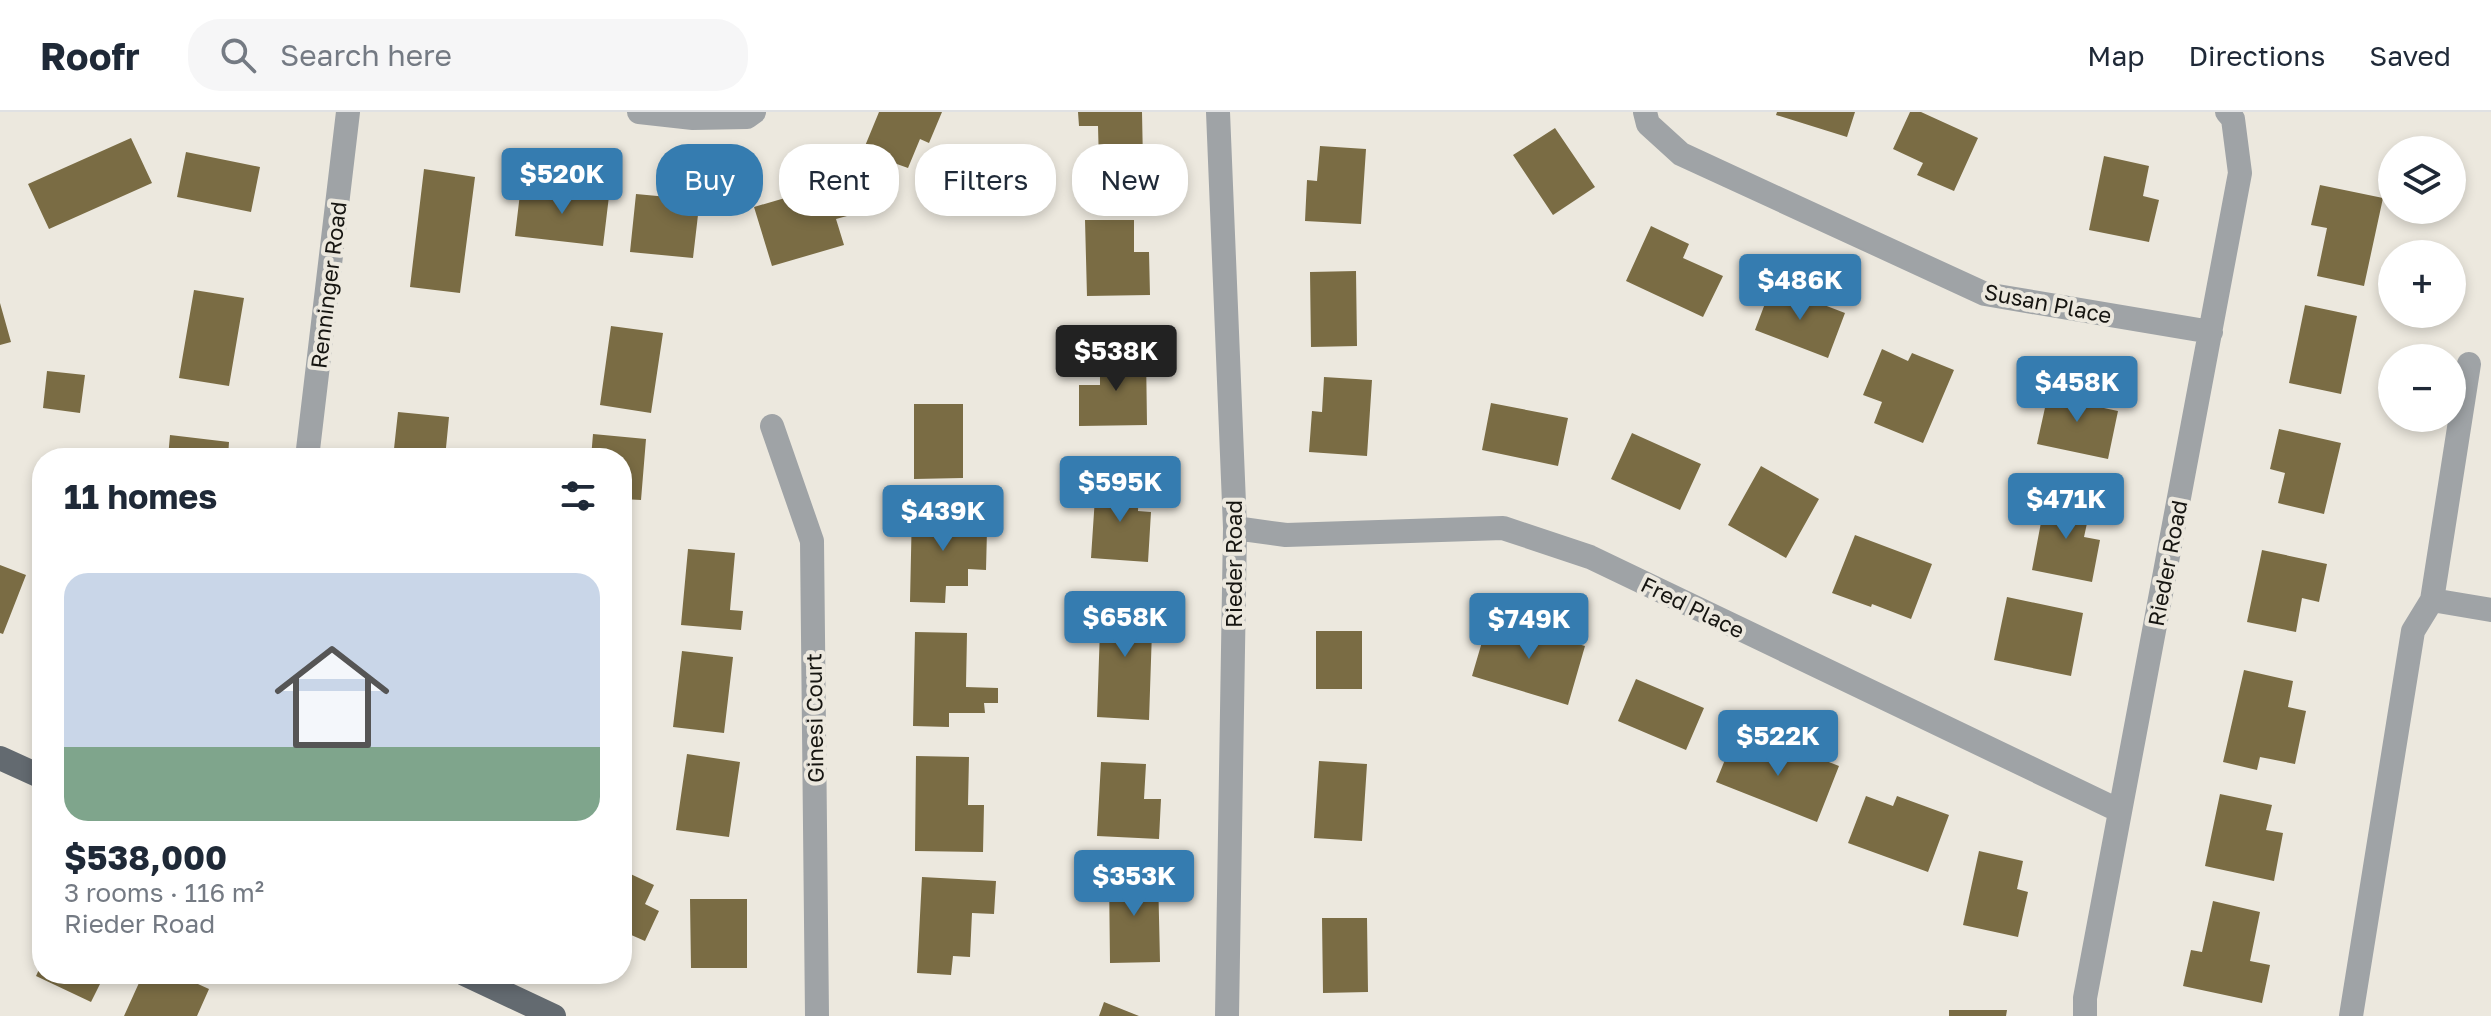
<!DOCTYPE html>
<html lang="en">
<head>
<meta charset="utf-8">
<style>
	:root { --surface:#fff; --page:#f6f6f7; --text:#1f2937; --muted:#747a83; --line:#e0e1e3; --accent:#357cb0 }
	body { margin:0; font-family:"Golos Text",sans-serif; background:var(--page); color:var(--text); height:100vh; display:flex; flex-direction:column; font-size:30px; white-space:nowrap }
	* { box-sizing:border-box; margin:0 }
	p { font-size:26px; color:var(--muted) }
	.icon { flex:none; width:44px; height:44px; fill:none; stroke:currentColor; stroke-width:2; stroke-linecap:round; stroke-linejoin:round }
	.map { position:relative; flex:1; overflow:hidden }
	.details { position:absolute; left:32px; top:336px; width:600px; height:536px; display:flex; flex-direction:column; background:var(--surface); border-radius:32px; box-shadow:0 4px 12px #0003 }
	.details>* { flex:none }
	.guide { position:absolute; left:656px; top:32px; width:760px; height:72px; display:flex; gap:16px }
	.fabs { position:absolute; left:2378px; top:24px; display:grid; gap:16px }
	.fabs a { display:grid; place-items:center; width:88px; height:88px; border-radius:50%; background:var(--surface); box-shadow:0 4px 12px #0003; font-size:40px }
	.price { position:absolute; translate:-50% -68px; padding:0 18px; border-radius:8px; background:var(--accent); color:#fff; font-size:26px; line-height:52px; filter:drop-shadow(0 2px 4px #0008) }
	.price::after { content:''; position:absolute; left:50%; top:48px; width:24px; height:18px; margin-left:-12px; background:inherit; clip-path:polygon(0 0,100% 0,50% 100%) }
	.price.selected { background:#222; color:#fff }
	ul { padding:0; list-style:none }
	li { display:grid; align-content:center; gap:16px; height:424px; padding:0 32px }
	li span { display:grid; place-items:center; height:248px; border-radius:24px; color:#555 }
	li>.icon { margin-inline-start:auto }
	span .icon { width:144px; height:144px; fill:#fffc; stroke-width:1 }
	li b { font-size:34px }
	h2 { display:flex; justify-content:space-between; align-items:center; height:96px; padding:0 32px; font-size:34px }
	.pill { padding:0 28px; border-radius:32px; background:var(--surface); box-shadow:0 4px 12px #0003; font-size:28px; line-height:72px }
	.pill.selected { background:var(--accent); color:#fff }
	header { display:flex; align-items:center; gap:48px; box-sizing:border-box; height:112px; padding:0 40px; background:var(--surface); border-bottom:2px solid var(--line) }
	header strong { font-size:38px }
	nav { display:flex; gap:44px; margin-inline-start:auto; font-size:28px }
	.search { width:560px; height:72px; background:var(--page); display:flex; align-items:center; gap:20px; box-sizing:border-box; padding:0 28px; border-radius:32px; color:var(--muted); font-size:30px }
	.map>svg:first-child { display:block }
	.building { fill:#7a6c44 }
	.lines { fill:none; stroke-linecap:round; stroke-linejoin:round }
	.minor { stroke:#9fa3a6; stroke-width:24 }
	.major { stroke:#636a70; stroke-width:24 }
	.labels { text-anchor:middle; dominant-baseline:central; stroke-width:8; stroke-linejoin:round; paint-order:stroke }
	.street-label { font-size:22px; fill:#161511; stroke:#ece8de }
</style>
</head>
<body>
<header>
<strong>Roofr</strong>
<div class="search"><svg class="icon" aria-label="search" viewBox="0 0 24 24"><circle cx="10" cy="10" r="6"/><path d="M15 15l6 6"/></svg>Search here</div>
<nav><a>Map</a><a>Directions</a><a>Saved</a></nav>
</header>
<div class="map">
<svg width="2491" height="904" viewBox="0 0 2491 904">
	<rect width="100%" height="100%" fill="#ece8de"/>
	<path class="building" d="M879,0H942L929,31L920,27L908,56L894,51L889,63L858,51Z
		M1078,0H1142L1143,51L1099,52L1098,14H1079Z
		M1777,0H1855L1847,25L1776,3Z
		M1910,0H1921L1978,26L1954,79L1917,63L1923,51L1893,37Z
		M1555,16L1595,75L1553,103L1513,43Z
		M131,26L152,71L49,117L28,72Z
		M1320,34L1366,37L1361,112L1305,109L1307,68L1317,69Z
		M186,40L260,55L251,100L177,85Z
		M2104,44L2149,54L2143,84L2159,88L2149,130L2089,118Z
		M424,57L475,65L460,181L410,175Z
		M836,71L847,104L836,107L844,133L772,154L754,95Z
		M521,73L609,84L603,134L515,124Z
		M2320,73L2383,86L2364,174L2317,164L2327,116L2311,113Z
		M636,82L679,86L677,101L698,103L693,146L630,140Z
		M1085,108H1134V140H1149L1150,183L1087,184Z
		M1651,114L1689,132L1683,146L1723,164L1703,205L1626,169Z
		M1356,159L1357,234L1311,235L1310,160Z
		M1772,173L1845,201L1828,246L1755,218Z
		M194,178L244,186L229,274L179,266Z
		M0,191L11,230L0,233Z
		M2305,193L2357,204L2341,282L2289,271Z
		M611,214L663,221L651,301L600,293Z
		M1882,237L1908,249L1912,241L1954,258L1923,331L1874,311L1882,290L1863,283Z
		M1100,241H1146L1147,313L1079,314V273H1100Z
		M47,259L85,263L80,301L43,296Z
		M1324,265L1372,268L1367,344L1309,340L1312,299L1322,300Z
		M2050,273L2088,281L2085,292L2118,299L2108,347L2037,332Z
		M1491,291L1568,306L1558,354L1482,338Z
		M914,292H963V366L914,367Z
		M398,300L449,305L445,346H393Z
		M2279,317L2341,331L2324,402L2278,391L2285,361L2270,357Z
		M1632,321L1701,352L1680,398L1611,367Z
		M593,322L646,327L641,388L622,387V346H591Z
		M170,323L229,330L228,346H168Z
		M1761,354L1819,387L1786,446L1728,413Z
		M1096,370L1139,373L1138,399L1151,400L1148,450L1091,446Z
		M2046,384L2091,393L2084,425L2100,428L2092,470L2032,458Z
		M912,396L963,398V418H987L986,458L968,457V474H946L945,491L910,490Z
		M1855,423L1932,452L1911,507L1872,492L1871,495L1832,481Z
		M688,437L735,441L730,498L743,499L741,518L681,513Z
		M2262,438L2327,452L2319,490L2302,486L2296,520L2247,510Z
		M0,453L26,463L3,522L0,521Z
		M2007,485L2083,501L2071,564L1994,548Z
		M1101,487L1153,489L1149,608L1097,605Z
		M1489,506L1585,534L1568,593L1472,564Z
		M1316,519H1362V577H1316Z
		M915,520L967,521L966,575L998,576V591H984L985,601H949V615L913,614Z
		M682,539L733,545L724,621L673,615Z
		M2244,558L2293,569L2288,595L2306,599L2295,652L2260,645L2257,658L2223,650Z
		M1636,567L1704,596L1686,638L1618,609Z
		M1735,623L1803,650L1806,641L1839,654L1817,710L1716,670Z
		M687,642L740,650L729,725L676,718Z
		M916,644L969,645L968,693H984L983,740L915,739Z
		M1319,649L1367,652L1362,729L1314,726Z
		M1101,650L1146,652L1144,687H1161L1159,727L1097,724Z
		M2220,682L2272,693L2266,718L2283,721L2274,769L2205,754Z
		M1866,684L1893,694L1897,684L1949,703L1928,760L1848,731Z
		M1979,739L2023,749L2017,777L2028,780L2018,825L1963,813Z
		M622,758L654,773L645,792L659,799L645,829L622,819Z
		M1109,762H1158L1160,850L1110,851Z
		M922,765L996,769L994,802L972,801L970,845L953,844L951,863L917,861Z
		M690,787H747V856H691Z
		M2213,789L2260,800L2250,849L2270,853L2262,891L2183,874L2191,838L2202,840Z
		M1322,806H1367L1368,880L1323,881Z
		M42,851V862H105L91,890L36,864Z
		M143,862H176L209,877L197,904H124Z
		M1104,890L1139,904H1099Z
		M1949,898H2007L2006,904H1949Z"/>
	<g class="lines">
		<path class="minor" d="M639,0L693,6L747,5L754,0
			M1218,0L1235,416L1227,904
			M1645,0L1648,12L1681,42L1985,182L2211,220
			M772,314L812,429L817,904
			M307,346L348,0
			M1235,416L1286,423L1503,416L1590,445L2120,699
			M2432,488L2469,252
			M2085,904V886L2240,61L2233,7L2227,0
			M2351,904L2413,519L2432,488L2491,498"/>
		<path class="major" d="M0,646L42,665
			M464,862L554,904"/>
	</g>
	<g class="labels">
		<g class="street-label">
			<text transform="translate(328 173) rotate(-83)">Renninger Road</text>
			<text transform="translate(2048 191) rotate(11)">Susan Place</text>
			<text transform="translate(2167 451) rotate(-79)">Rieder Road</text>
			<text transform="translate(1233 452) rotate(-90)">Rieder Road</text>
			<text transform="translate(1693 495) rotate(26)">Fred Place</text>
			<text transform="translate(814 606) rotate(-91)">Ginesi Court</text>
		</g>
	</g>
</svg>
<div class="fabs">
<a><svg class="icon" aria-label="layers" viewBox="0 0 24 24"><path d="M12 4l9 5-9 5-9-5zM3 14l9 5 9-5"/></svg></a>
<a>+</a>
<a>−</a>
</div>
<b class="price" style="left:562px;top:104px">$520K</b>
<b class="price" style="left:1800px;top:210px">$486K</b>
<b class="price selected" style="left:1116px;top:281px">$538K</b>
<b class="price" style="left:2077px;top:312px">$458K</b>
<b class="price" style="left:1120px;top:412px">$595K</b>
<b class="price" style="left:2066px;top:429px">$471K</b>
<b class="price" style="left:943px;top:441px">$439K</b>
<b class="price" style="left:1125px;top:547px">$658K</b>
<b class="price" style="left:1529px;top:549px">$749K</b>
<b class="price" style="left:1778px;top:666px">$522K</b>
<b class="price" style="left:1134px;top:806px">$353K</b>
<div class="guide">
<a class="pill selected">Buy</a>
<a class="pill">Rent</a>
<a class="pill">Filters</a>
<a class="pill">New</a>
</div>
<section class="details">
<h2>11 homes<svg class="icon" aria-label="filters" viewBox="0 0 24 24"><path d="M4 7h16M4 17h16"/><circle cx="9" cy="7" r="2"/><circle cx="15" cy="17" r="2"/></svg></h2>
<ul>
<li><span style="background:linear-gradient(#c9d6e8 70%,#7fa58c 0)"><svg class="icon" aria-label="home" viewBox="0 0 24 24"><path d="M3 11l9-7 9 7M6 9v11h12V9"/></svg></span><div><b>$538,000</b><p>3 rooms · 116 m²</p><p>Rieder Road</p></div></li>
</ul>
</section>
</div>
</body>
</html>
